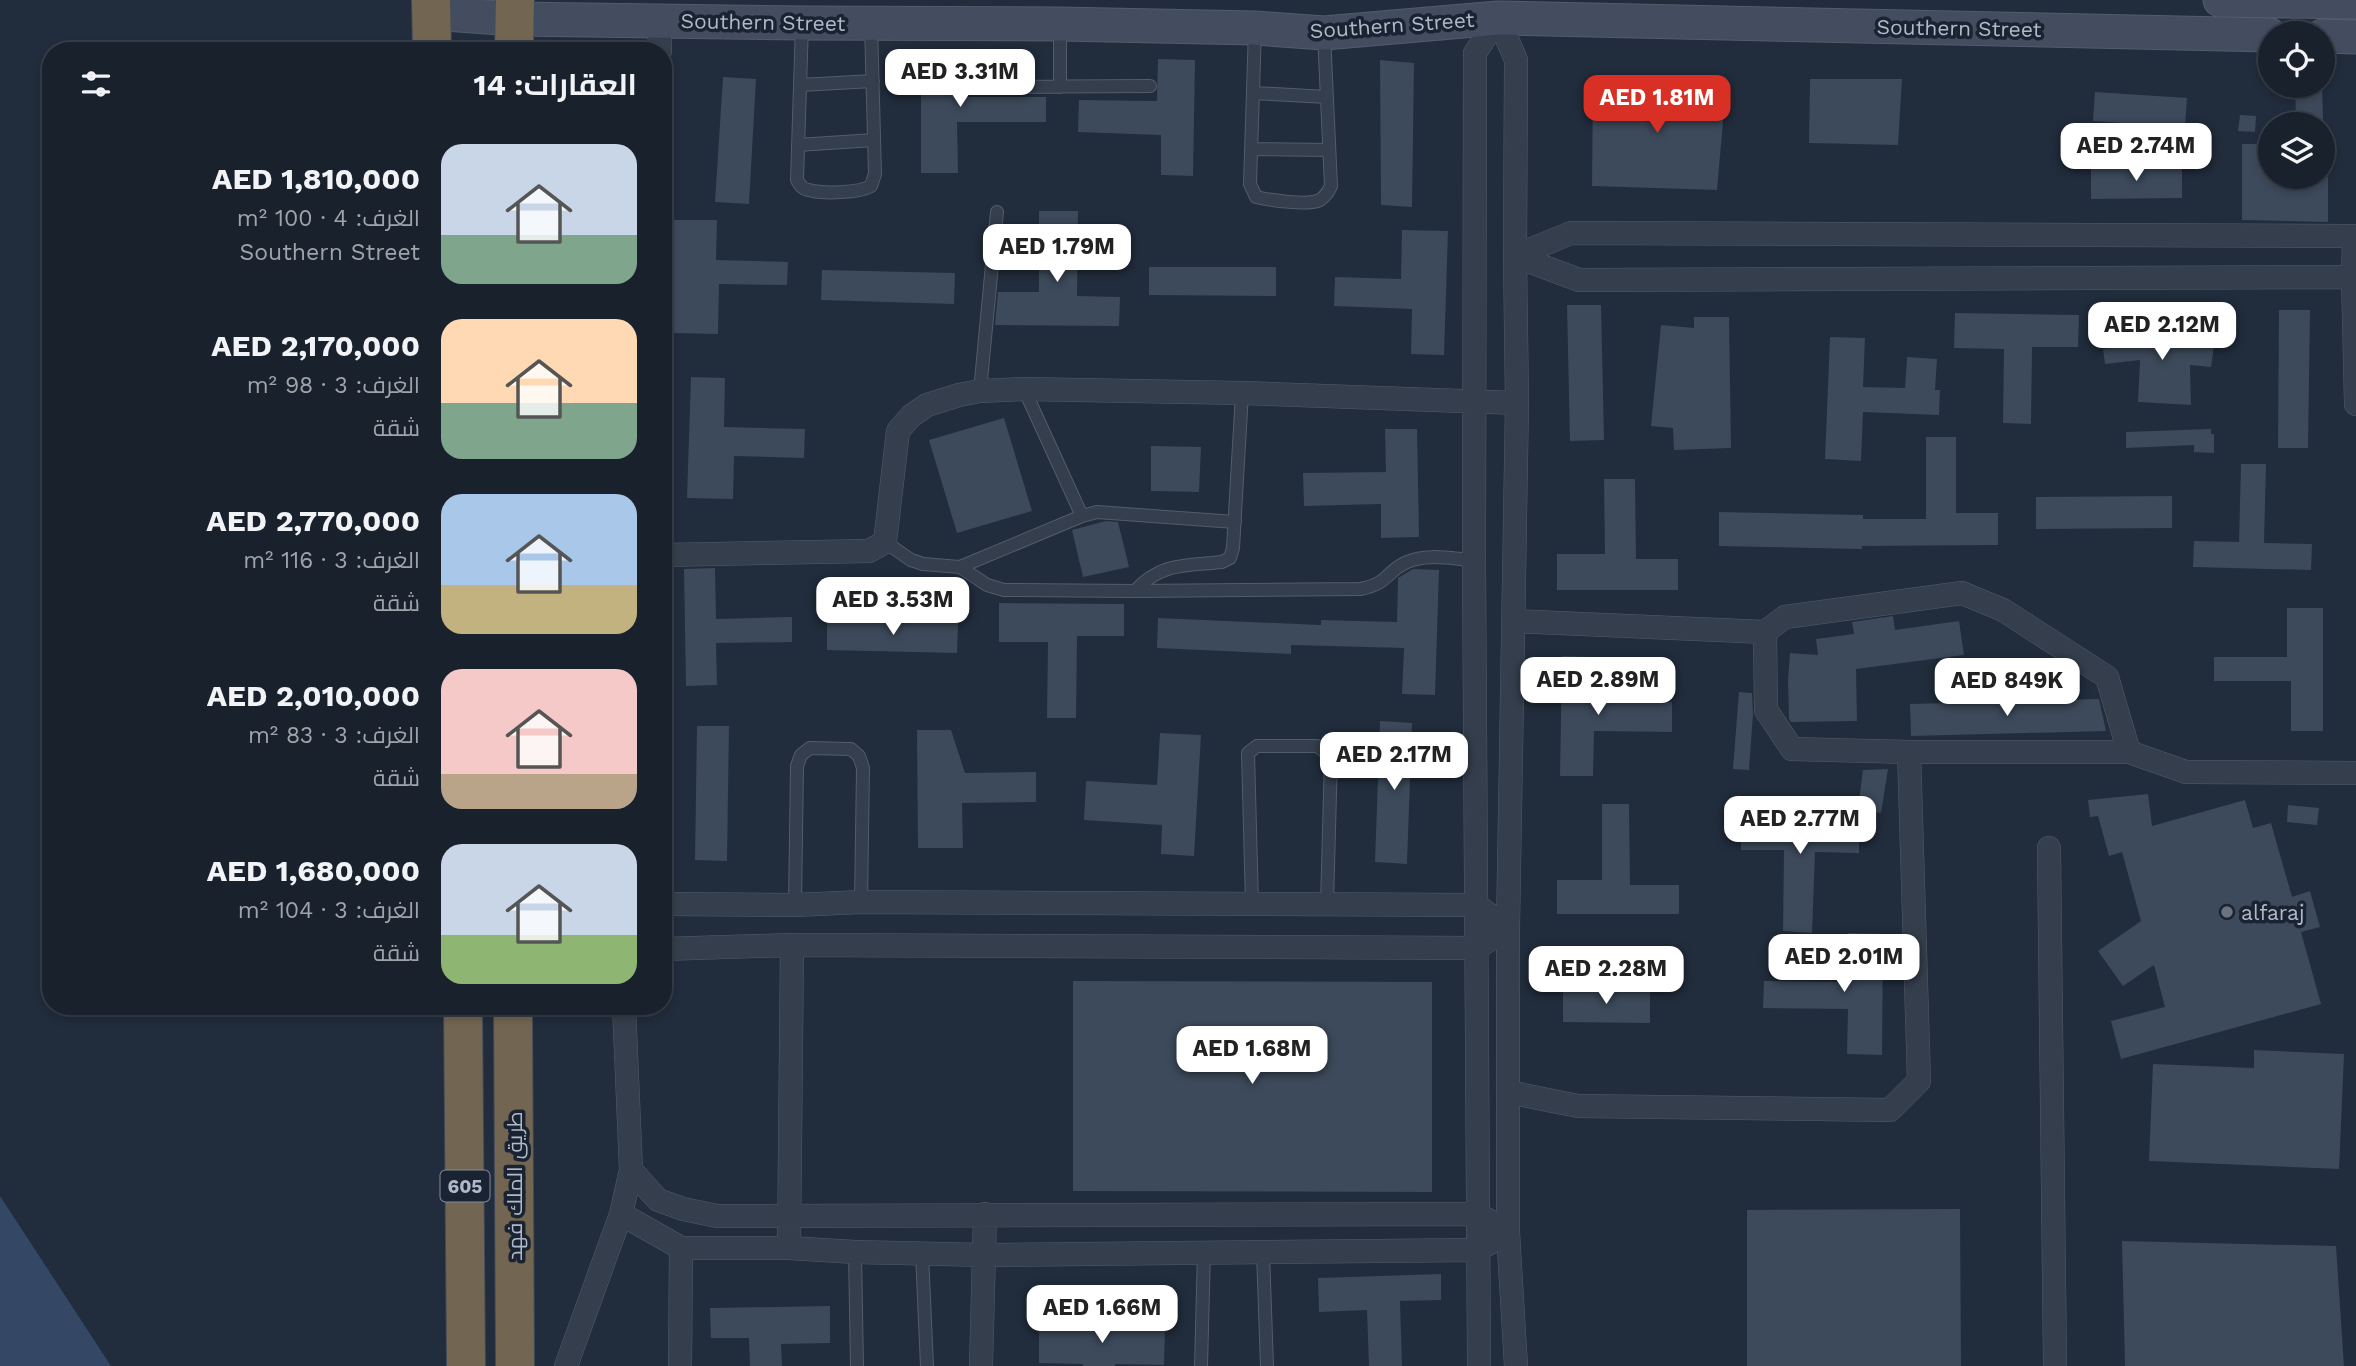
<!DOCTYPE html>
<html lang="ar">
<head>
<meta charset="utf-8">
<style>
	:root { --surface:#19212d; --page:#262e39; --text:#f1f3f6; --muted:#9fa3aa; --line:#373e49; --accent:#d93025 }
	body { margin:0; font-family:"Work Sans",Cairo,sans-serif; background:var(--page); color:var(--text); direction:rtl; height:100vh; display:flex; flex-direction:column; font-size:26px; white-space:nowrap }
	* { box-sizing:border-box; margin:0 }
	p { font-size:23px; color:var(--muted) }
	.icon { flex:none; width:38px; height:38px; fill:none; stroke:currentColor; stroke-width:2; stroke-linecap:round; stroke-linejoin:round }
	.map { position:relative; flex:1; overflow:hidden; direction:ltr }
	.sheet { position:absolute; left:42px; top:42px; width:630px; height:973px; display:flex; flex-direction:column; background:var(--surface); border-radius:28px; box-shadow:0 4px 10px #0003,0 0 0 2px var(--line); direction:rtl }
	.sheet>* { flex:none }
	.controls { position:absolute; left:2258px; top:21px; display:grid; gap:14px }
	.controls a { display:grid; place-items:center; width:77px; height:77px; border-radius:50%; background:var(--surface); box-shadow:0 4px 10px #0003,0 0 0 2px var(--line); font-size:35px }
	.price { position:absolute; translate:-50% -60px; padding:0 16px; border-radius:14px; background:#fff; color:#222; font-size:23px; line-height:46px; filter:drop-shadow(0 2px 4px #0008) }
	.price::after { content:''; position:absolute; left:50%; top:42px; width:21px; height:16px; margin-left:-10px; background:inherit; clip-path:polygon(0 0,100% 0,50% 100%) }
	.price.current { background:var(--accent); color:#fff }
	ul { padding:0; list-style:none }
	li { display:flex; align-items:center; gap:21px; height:175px; padding:0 35px }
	li span { display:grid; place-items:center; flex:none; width:196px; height:140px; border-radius:21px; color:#555 }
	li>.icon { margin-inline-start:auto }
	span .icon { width:84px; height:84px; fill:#fffc; stroke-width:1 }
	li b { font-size:30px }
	h2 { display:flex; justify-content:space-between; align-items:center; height:84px; padding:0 35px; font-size:30px }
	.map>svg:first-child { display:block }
	.water { fill:#344764 }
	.building { fill:#3d4a5b }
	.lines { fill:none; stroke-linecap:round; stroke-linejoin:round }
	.lane-casing { stroke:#535c6a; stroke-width:14 }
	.street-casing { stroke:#535c6a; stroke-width:24 }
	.secondary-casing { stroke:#535c6a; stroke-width:35 }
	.highway-casing { stroke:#404957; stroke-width:40 }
	.lane { stroke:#353e4c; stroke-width:12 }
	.street { stroke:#353e4c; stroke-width:23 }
	.secondary { stroke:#434d5f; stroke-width:33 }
	.highway { stroke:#726652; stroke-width:38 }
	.worship-dot { fill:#6b7280; stroke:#1a2331; stroke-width:2.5 }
	.labels { text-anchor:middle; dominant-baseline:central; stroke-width:7; stroke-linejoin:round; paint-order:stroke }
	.shield { fill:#1a2331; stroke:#838c9b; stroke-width:2 }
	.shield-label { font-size:19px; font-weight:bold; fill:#b0b9c8 }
	.street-label { font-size:21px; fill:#b0b9c8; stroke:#1a2331 }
	.poi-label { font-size:21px; fill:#b0b9c8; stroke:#1a2331; text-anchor:start }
</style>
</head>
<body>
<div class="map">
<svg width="2356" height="1366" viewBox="0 0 2356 1366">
	<rect width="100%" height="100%" fill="#212c3c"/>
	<path class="water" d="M0,1196L111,1366H0Z"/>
	<path class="building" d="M921,49H964V97H1046V122H957L958,173H921Z
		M1158,59L1195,60L1193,176L1161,175V135L1078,132L1079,100L1157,101Z
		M1380,60L1414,63L1412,207L1381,205Z
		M723,77L756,79L749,204L715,202Z
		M1810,79H1902L1898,145L1809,143Z
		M1593,80L1726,88L1717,190L1592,186Z
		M2295,86H2322L2323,120H2296Z
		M2095,92L2187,98L2185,127L2093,121Z
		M2240,115L2256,116L2255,132L2238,131Z
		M2242,144H2270V177H2328V222L2242,220Z
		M2182,168V198L2091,199V169Z
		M1039,211H1078L1077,296L1120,297L1119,326L995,325L998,292H1039Z
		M674,220H717L716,260L788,262L787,285L719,284L718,334L671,333Z
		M1402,230L1448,231L1444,355L1411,354L1412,309L1334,306L1335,277L1401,279Z
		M1149,267H1276V296L1149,295Z
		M822,270L955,273L954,304L821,300Z
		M1567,305H1601L1604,440L1570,441Z
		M2279,310H2310L2308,448H2278Z
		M1955,313L2079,315L2078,347H2032L2031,424L2003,423L2004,349L1954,348Z
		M2142,316L2174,317L2173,341L2214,346L2211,367L2190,365L2191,405L2138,402L2140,360L2105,364L2103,349L2141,344Z
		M1694,317H1729L1731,448L1674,450L1673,428L1651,426L1661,325L1694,328Z
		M1830,337L1865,338L1863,387L1905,388L1907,357L1937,359L1935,390H1940L1939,415L1863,412L1861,461L1825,459Z
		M691,377L725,378L724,427L805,429L804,458L734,456L733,499L687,498Z
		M1004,418L1032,511L957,533L929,440Z
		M1385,429H1417L1419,537L1381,538V504L1304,506L1303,473L1386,472Z
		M2211,429V434H2214V453L2194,452V445L2126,448V432Z
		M1926,437H1956V513H1998V545L1862,546V549L1719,546V512L1863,515V519H1926Z
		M1151,446L1201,447L1199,492L1151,491Z
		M2241,464H2266L2264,543L2312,544L2311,570L2193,567L2194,541L2239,542Z
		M1604,479H1635L1636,559H1678V590H1557V554H1605Z
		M2172,496V528L2036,529V497Z
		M1106,521L1118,522L1129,567L1083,577L1072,530Z
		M715,568L716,619L792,617V642L716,643L717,685L686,686L684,569Z
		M1413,569L1439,570L1435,695L1402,694L1404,648L1291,645V654L1157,648L1158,618L1321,625V620L1397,622L1398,578Z
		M999,603L1124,604V636H1077L1076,718H1047L1048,642H999Z
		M2287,608H2323V731H2291V681H2214V657H2287Z
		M1893,616L1895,630L1959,621L1964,655L1856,669L1857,721L1791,722L1789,719L1788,680L1790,653L1818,655L1816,639L1854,634L1852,622Z
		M827,621L958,623L957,653L827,650Z
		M1562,656L1593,657L1592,701L1672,702V732L1594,731L1593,776H1560Z
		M1739,692L1752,693L1753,714L1749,770L1733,769Z
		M2099,699L2106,731L1911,736L1910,704Z
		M1380,721L1412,723L1407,864L1375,862Z
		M697,726H729L727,861L695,860Z
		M917,730H951L965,773L1036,772V802L962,803L963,848H918Z
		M1160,733L1201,735L1194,856L1161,854L1162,825L1084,820L1086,781L1157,785Z
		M1888,769L1881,813L1858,809L1863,770Z
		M2148,794L2152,826L2245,800L2253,828L2271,823L2292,897L2310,891L2320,927L2301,932L2321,1004L2121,1059L2111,1021L2165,1007L2154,965L2123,986L2098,951L2141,921L2122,852L2109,856L2098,816L2090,817L2088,800Z
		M1602,804H1629L1630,885H1679V914H1557V880H1602Z
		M2288,805L2319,808L2317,825L2287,822Z
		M1741,817L1859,818V853L1815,852L1812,933L1783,931L1784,850H1741Z
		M1848,933L1883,934L1882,1055L1847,1054L1848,1009L1763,1008L1764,981L1847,982Z
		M1073,981L1432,982V1192L1073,1191Z
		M1563,989L1650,990V1023L1563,1022Z
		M2254,1050L2344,1054L2339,1169L2149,1161L2153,1064L2254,1068Z
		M1960,1209L1961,1366H1747V1210Z
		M2122,1241L2336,1246L2344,1366H2125Z
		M1441,1274V1300L1400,1301L1402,1366H1369L1367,1310L1319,1312L1318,1278Z
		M830,1306V1343L781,1344L782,1366H750L749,1338H711L710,1308Z
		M1039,1324L1165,1326L1164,1365L1115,1364V1366H1083V1364L1039,1363Z"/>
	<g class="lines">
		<g class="lane-casing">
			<path id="lane" d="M802,24L797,180C800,185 802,189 809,190C823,194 859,193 871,186L875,174L871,25
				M1060,24V87
				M1255,28L1250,184L1256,197C1269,200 1309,206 1320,200C1326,196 1328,192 1331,186L1324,34
				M800,85L873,81
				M992,87L1150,86
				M1254,93L1327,97
				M798,145L874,140
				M1252,149L1329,150
				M1024,389L1082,516
				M980,391L997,212
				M885,542L911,560L923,564L960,567L987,585L1004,590L1135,591L1360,589C1389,584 1386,571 1407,562C1427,553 1453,559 1474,560
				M960,567L1082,516L1097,512L1235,522
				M1135,591C1161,562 1186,566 1222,562L1230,558L1233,548L1242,393
				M1252,904L1248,753L1257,746H1317L1331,756L1327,904
				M795,905L797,766L801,755L810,748L851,749L859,756L863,768L861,902
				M855,1252L857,1366
				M1263,1252L1267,1366
				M922,1254L927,1366
				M1201,1366L1204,1252"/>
		</g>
		<g class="street-casing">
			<path id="street" d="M1498,18L1516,60L1515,256L1517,403L1508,928V1232L1516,1366
				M659,20L660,51
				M2354,236L2353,277L2356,404
				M1515,256L1571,233L2356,236
				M1515,256L1579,280L2356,277
				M663,555L869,551L885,542L898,431L911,416L927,405L959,395L980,391L1024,389L1242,393L1517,403
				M1513,621L1765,632L1785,617L1962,593L2003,610L2107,677L2129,752
				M1909,752H2129L2186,772L2356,773
				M2049,848L2055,1366
				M663,904L795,905L861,902L1476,905L1508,928L1477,948L792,945L663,949
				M1508,1092L1578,1106L1890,1110L1919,1081L1909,752L1792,749L1766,710L1765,632
				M621,1214L681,1248H789L855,1252L985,1255L1478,1250L1508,1232L1478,1214L717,1216L683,1209L658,1200L631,1170
				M789,1248L792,945
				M566,1366L621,1214L631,1170L624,1006
				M680,1366L681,1248
				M981,1366L985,1214
				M1479,1366L1474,560L1475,53L1498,18"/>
		</g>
		<g class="secondary-casing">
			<path id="secondary" d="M2220,0L2356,2
				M431,13L515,19L802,23L1060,24L1255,28L1324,33L1498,18L2270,35
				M2322,36L2356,37"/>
		</g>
		<g class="highway-casing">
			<path id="highway" d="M431,0L432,51
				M514,51L515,0
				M463,1006L466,1366
				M513,1006L515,1366"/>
		</g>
		<use href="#lane" class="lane"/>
		<use href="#street" class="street"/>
		<use href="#secondary" class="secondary"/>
		<use href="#highway" class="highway"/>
	</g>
	<circle class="worship-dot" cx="2227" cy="912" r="7"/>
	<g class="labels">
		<rect class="shield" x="440.5" y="1170.5" width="49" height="31" rx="5"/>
		<g class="shield-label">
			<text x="465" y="1186">605</text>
		</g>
		<g class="street-label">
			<text transform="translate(763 22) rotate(1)">Southern Street</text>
			<text transform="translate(1392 25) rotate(-4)">Southern Street</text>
			<text transform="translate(1959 28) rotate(1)">Southern Street</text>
			<text transform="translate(514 1186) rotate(-90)">طريق الملك فهد</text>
		</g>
		<g class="poi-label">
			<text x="2241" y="912">alfaraj</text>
		</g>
	</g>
</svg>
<div class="controls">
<a><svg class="icon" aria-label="locate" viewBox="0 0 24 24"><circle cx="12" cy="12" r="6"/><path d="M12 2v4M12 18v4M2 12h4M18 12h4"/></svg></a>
<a><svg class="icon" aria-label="layers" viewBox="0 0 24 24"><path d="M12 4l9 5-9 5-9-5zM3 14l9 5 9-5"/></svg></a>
</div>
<b class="price" style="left:960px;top:109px">AED 3.31M</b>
<b class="price current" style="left:1657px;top:135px">AED 1.81M</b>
<b class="price" style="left:2136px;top:183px">AED 2.74M</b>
<b class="price" style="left:1057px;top:284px">AED 1.79M</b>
<b class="price" style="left:2162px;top:362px">AED 2.12M</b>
<b class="price" style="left:893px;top:637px">AED 3.53M</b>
<b class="price" style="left:1598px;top:717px">AED 2.89M</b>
<b class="price" style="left:2007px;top:718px">AED 849K</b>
<b class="price" style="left:1394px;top:792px">AED 2.17M</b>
<b class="price" style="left:1800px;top:856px">AED 2.77M</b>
<b class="price" style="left:1844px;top:994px">AED 2.01M</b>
<b class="price" style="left:1606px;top:1006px">AED 2.28M</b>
<b class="price" style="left:1252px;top:1086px">AED 1.68M</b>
<b class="price" style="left:1102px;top:1345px">AED 1.66M</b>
<section class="sheet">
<h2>العقارات: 14<svg class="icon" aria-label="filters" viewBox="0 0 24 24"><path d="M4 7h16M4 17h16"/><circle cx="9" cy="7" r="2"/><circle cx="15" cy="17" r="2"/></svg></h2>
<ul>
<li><span style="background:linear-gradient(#c9d6e8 65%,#7fa58c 0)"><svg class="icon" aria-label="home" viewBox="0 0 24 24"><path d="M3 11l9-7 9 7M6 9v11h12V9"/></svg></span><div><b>AED 1,810,000</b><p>الغرف: 4 · 100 m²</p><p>Southern Street</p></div></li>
<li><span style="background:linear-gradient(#ffd9b3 60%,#7fa58c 0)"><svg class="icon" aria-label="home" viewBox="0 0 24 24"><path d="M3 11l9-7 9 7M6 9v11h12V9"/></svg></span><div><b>AED 2,170,000</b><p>الغرف: 3 · 98 m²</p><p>شقة</p></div></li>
<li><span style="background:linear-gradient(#a9c7e8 65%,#c2b280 0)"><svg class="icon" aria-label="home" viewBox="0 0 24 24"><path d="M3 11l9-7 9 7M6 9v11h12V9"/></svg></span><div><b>AED 2,770,000</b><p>الغرف: 3 · 116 m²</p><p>شقة</p></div></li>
<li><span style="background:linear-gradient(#f6c9c9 75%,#b9a48a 0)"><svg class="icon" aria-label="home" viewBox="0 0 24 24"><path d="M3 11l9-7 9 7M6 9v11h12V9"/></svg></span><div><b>AED 2,010,000</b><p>الغرف: 3 · 83 m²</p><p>شقة</p></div></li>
<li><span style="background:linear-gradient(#c9d6e8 65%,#8fb573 0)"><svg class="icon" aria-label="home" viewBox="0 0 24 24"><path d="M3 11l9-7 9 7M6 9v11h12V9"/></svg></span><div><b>AED 1,680,000</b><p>الغرف: 3 · 104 m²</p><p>شقة</p></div></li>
</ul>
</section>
</div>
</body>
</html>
